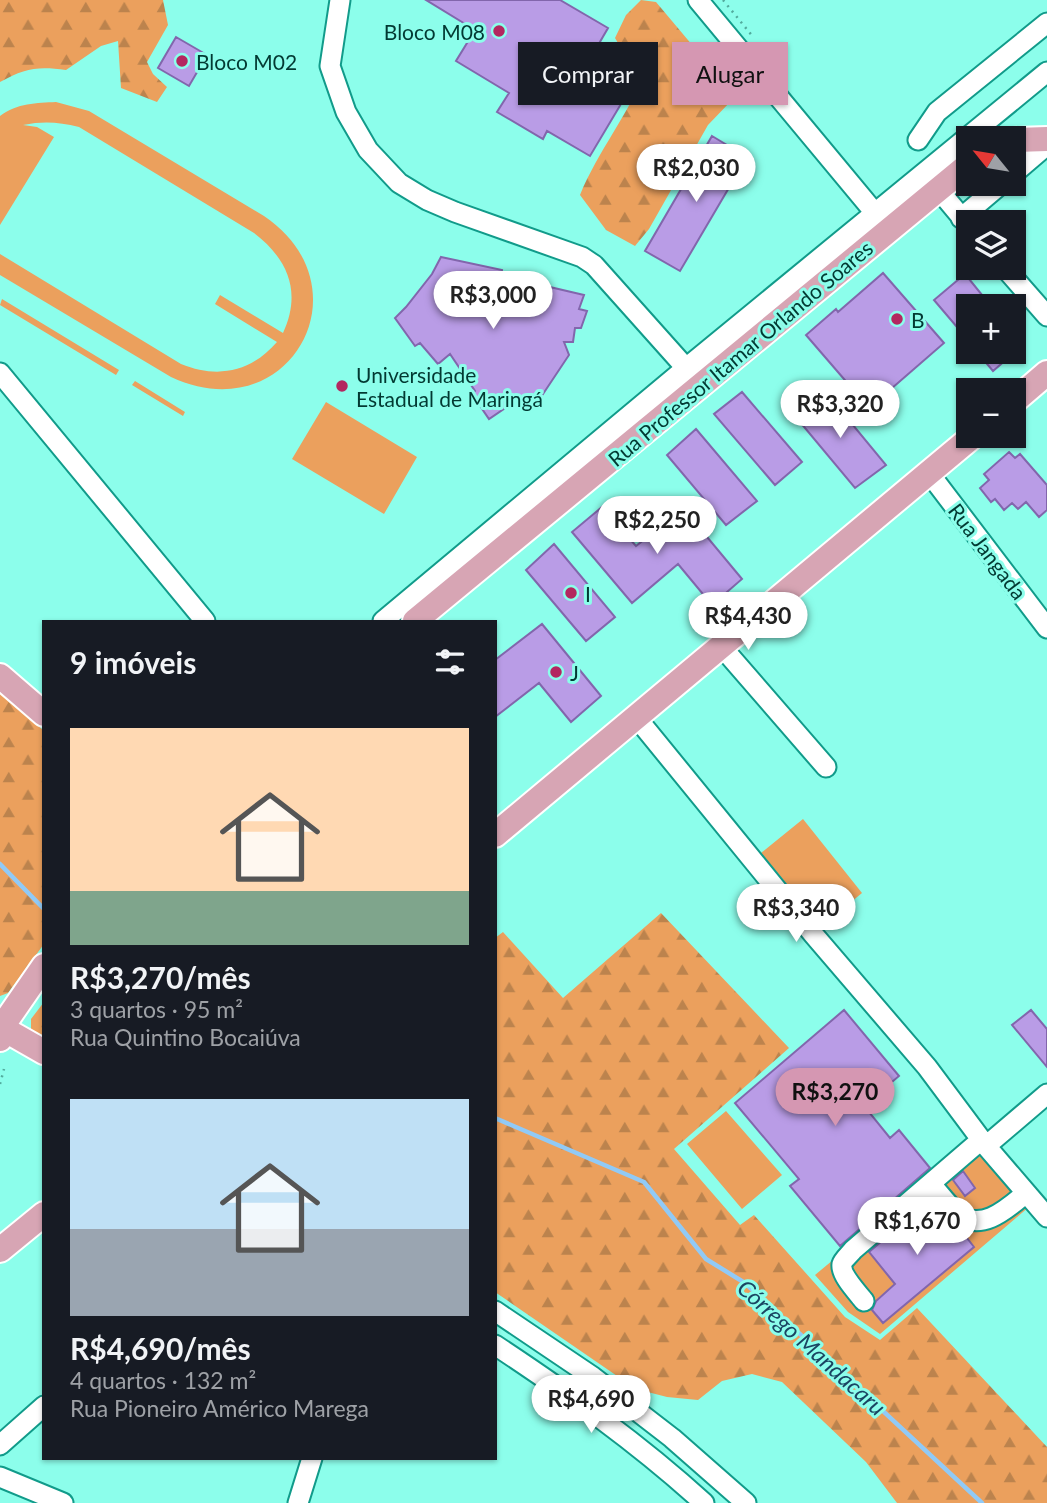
<!DOCTYPE html>
<html lang="pt">
<head>
<meta charset="utf-8">
<style>
	:root { --surface:#171b24; --page:#242831; --text:#f1f3f6; --muted:#9ea1a6; --accent:#d597b2 }
	body { margin:0; font-family:Lato,sans-serif; background:var(--page); color:var(--text); height:100vh; display:flex; flex-direction:column; font-size:26px; white-space:nowrap }
	* { box-sizing:border-box; margin:0 }
	p { font-size:23px; color:var(--muted) }
	.icon { flex:none; width:38px; height:38px; fill:none; stroke:currentColor; stroke-width:2; stroke-linecap:round; stroke-linejoin:round }
	.map { position:relative; flex:1; overflow:hidden }
	.sheet { position:absolute; left:42px; top:620px; width:455px; height:840px; display:flex; flex-direction:column; background:var(--surface); border-radius:0px; box-shadow:0 2px 5px #0004 }
	.sheet>* { flex:none }
	.hud { position:absolute; left:518px; top:42px; width:424px; height:63px; display:flex; gap:14px }
	.needle { width:46px; rotate:300deg }
	.controls { position:absolute; left:956px; top:126px; display:grid; gap:14px }
	.controls a { display:grid; place-items:center; width:70px; height:70px; border-radius:0px; background:var(--surface); box-shadow:0 2px 5px #0004; font-size:35px }
	.price { position:absolute; translate:-50% -60px; padding:0 16px; border-radius:24px; background:#fff; color:#222; font-size:23px; line-height:46px; filter:drop-shadow(0 2px 4px #0008) }
	.price::after { content:''; position:absolute; left:50%; top:42px; width:21px; height:16px; margin-left:-10px; background:inherit; clip-path:polygon(0 0,100% 0,50% 100%) }
	.price.active { background:var(--accent); color:#111 }
	ul { padding:0; list-style:none }
	li { display:grid; align-content:center; gap:14px; height:371px; padding:0 28px }
	li span { display:grid; place-items:center; height:217px; border-radius:0px; color:#555 }
	li>.icon { margin-inline-start:auto }
	span .icon { width:126px; height:126px; fill:#fffc; stroke-width:1 }
	li b { font-size:30px }
	h2 { display:flex; justify-content:space-between; align-items:center; height:84px; padding:0 28px; font-size:30px }
	.tag { padding:0 24px; border-radius:0px; background:var(--surface); box-shadow:0 2px 5px #0004; font-size:24px; line-height:63px }
	.tag.active { background:var(--accent); color:#111 }
	.map>svg:first-child { display:block }
	.forest { fill:url(#forest-firs) }
	.park { fill:#eba05d }
	.lines { fill:none; stroke-linecap:round; stroke-linejoin:round }
	.stream { stroke:#91caf6; stroke-width:4.5 }
	.building { fill:#b99ce6; stroke:#8266ac; stroke-width:2 }
	.minor-casing { stroke:#119b8a; stroke-width:23 }
	.major-casing { stroke:#fff; stroke-width:28 }
	.path { stroke:#52ab9d; stroke-width:2.5; stroke-dasharray:2 5; stroke-linecap:butt }
	.minor { stroke:#fff; stroke-width:19 }
	.major { stroke:#d7a5b4; stroke-width:24 }
	.poi-dot { fill:#b32760; stroke:#8cfeeb; stroke-width:2.5 }
	.labels { text-anchor:middle; dominant-baseline:central; stroke-width:6; stroke-linejoin:round; paint-order:stroke }
	.poi-label { font-size:21px; fill:#023932; stroke:#8cfeeb; text-anchor:start }
	.street-label { font-size:21px; fill:#023932; stroke:#8cfeeb }
	.water-label { font-size:23px; font-style:italic; fill:#1a4562; stroke:#8cfeeb }
</style>
</head>
<body>
<div class="map">
<svg width="1047" height="1503" viewBox="0 0 1047 1503">
	<defs>
		<pattern id="forest-firs" width="22" height="20" patternUnits="userSpaceOnUse" patternTransform="scale(1.75)"><rect width="22" height="20" fill="#eba05d"/><path d="M5 1l3.5 6h-7zM16 11l3.5 6h-7z" fill="#bc834d"/></pattern>
	</defs>
	<rect width="100%" height="100%" fill="#8cfeeb"/>
	<path class="forest" d="M0,0H163L168,25L147,62L153,74L167,87L157,102L121,88L118,41L101,46L66,70C38,66 25,68 0,82Z
		M641,0L656,2L693,46L732,100L708,125L649,229L635,246L606,230L580,195C598,151 629,114 647,68L624,53L615,38L626,15Z
		M0,691L44,731V944L8,993L0,996Z
		M661,913L789,1048L674,1149L740,1225L754,1215L845,1317L880,1340L917,1308L1047,1447V1503H897L866,1462L782,1382L752,1374L722,1381L698,1400L667,1397L636,1389L495,1292V938L503,932L563,998Z
		M44,1002V1037L31,1030V1019Z"/>
	<path class="park" d="M56,102L89,111L264,216C370,288 288,432 171,377L0,275V254L181,364C218,379 251,372 277,342L215,304L220,295L283,333C302,292 288,259 254,233L79,127C59,122 43,121 23,125L37,127L54,137L0,225V116C17,103 37,103 56,102Z
		M2,299L119,370L116,375L0,305Z
		M135,381L185,412L183,416L132,385Z
		M326,402L417,457L384,514L292,459Z
		M803,819L862,893L822,926L761,853Z
		M726,1111L782,1175L742,1209L687,1144Z
		M983,1135L1037,1200L880,1334L848,1312L815,1275Z"/>
	<g class="lines">
		<path class="stream" d="M0,864L44,909
			M495,1118L644,1182L706,1259L745,1283L982,1503"/>
	</g>
	<path class="building" d="M426,0H560L608,28L597,47L640,72L590,156L547,131L543,139L497,112L509,93L456,61L475,30Z
		M176,37L207,55L189,86L158,68Z
		M712,136L747,157L680,271L645,251Z
		M441,257L502,270L500,284L534,293L537,284L584,295L579,309L587,311L581,328H575L573,342H564L569,355L541,397L523,396L489,419L472,394L475,391L450,354L438,364L420,343L415,346L395,318L406,307L432,274Z
		M883,273L944,343L869,408L806,335L836,309L838,312Z
		M965,274L991,306H968V340L934,300Z
		M977,352H1015L993,371Z
		M824,390L886,465L855,488L795,416Z
		M742,392L802,462L775,485L714,414Z
		M696,429L757,501L726,525L667,455Z
		M1009,452L1015,458L1020,454L1047,485V510L1039,517L1026,502L1018,509L1012,503L1004,510L995,499L991,502L980,488L989,480L984,474Z
		M602,507L636,546L683,508L742,579L712,605L678,564L632,603L572,532Z
		M554,544L615,617L586,641L526,570Z
		M542,624L601,696L571,722L539,683L495,717V660Z
		M844,1010L899,1076L864,1106L890,1138L899,1130L930,1168L840,1246L790,1186L799,1179L735,1103Z
		M1031,1010L1047,1029V1067L1012,1025Z
		M963,1171L975,1188L965,1196L953,1180Z
		M929,1201L949,1222L960,1229L974,1247L883,1323L872,1310L876,1301L895,1284L869,1252Z"/>
	<g class="lines">
		<g class="minor-casing">
			<path id="minor" d="M340,0L330,66L346,112L368,150L399,183L427,200L455,212L582,257L594,265L686,368
				M698,0L875,213
				M918,140L937,112L1047,23
				M1013,174L1047,145
				M938,189L968,225
				M961,218L1001,184
				M1005,268L1047,316
				M0,373L205,621
				M929,473L1047,628
				M383,621L686,368L1047,72
				M721,646L826,767
				M636,717L813,934L927,1067L986,1146L1047,1217
				M986,1146L1047,1094
				M931,1184C940,1194 948,1205 957,1213C981,1234 1009,1207 1026,1193
				M864,1301C858,1293 840,1275 842,1264C843,1260 850,1254 853,1250L981,1140
				M495,1311L593,1377L672,1438L746,1503
				M495,1345C569,1394 638,1443 704,1503
				M0,1445L44,1406
				M0,1477L63,1503
				M298,1503L312,1458"/>
		</g>
		<g class="major-casing">
			<path id="major" d="M1013,140L1047,139
				M1013,402L1047,373
				M415,621L968,165
				M0,676L44,714
				M495,835L973,436
				M0,1027L44,1052
				M0,1039L6,1021L44,966
				M0,1250L44,1214"/>
		</g>
		<path class="path" d="M723,0L754,38
			M0,1084L4,1069"/>
		<use href="#minor" class="minor"/>
		<use href="#major" class="major"/>
	</g>
	<g class="poi-dot">
		<circle cx="499" cy="31" r="7"/>
		<circle cx="182" cy="61" r="7"/>
		<circle cx="897" cy="319" r="7"/>
		<circle cx="342" cy="386" r="7"/>
		<circle cx="571" cy="593" r="7"/>
		<circle cx="556" cy="672" r="7"/>
	</g>
	<g class="labels">
		<g class="poi-label">
			<text x="485" y="31" text-anchor="end">Bloco M08</text>
			<text x="196" y="61">Bloco M02</text>
			<text x="911" y="319">B</text>
			<text x="356" y="374">Universidade<tspan x="356" dy="24">Estadual de Maringá</tspan></text>
			<text x="585" y="593">I</text>
			<text x="570" y="672">J</text>
		</g>
		<g class="street-label">
			<text transform="translate(740 353) rotate(-40)">Rua Professor Itamar Orlando Soares</text>
			<text transform="translate(988 551) rotate(53)">Rua Jangada</text>
		</g>
		<g class="water-label">
			<text transform="translate(812 1347) rotate(42)">Córrego Mandacaru</text>
		</g>
	</g>
</svg>
<div class="controls">
<a><svg class="needle" viewBox="-14 -14 28 28"><path d="M0-13l5 13h-10z" fill="#e53935"/><path d="M0 13l5-13h-10z" fill="#9ea1a6"/></svg></a>
<a><svg class="icon" aria-label="layers" viewBox="0 0 24 24"><path d="M12 4l9 5-9 5-9-5zM3 14l9 5 9-5"/></svg></a>
<a>+</a>
<a>−</a>
</div>
<b class="price" style="left:696px;top:204px">R$2,030</b>
<b class="price" style="left:493px;top:331px">R$3,000</b>
<b class="price" style="left:840px;top:440px">R$3,320</b>
<b class="price" style="left:657px;top:556px">R$2,250</b>
<b class="price" style="left:748px;top:652px">R$4,430</b>
<b class="price" style="left:796px;top:944px">R$3,340</b>
<b class="price active" style="left:835px;top:1128px">R$3,270</b>
<b class="price" style="left:917px;top:1257px">R$1,670</b>
<b class="price" style="left:591px;top:1435px">R$4,690</b>
<div class="hud">
<a class="tag">Comprar</a>
<a class="tag active">Alugar</a>
</div>
<section class="sheet">
<h2>9 imóveis<svg class="icon" aria-label="filters" viewBox="0 0 24 24"><path d="M4 7h16M4 17h16"/><circle cx="9" cy="7" r="2"/><circle cx="15" cy="17" r="2"/></svg></h2>
<ul>
<li><span style="background:linear-gradient(#ffd9b3 75%,#7fa58c 0)"><svg class="icon" aria-label="home" viewBox="0 0 24 24"><path d="M3 11l9-7 9 7M6 9v11h12V9"/></svg></span><div><b>R$3,270/mês</b><p>3 quartos · 95 m²</p><p>Rua Quintino Bocaiúva</p></div></li>
<li><span style="background:linear-gradient(#bfe0f5 60%,#9aa5b1 0)"><svg class="icon" aria-label="home" viewBox="0 0 24 24"><path d="M3 11l9-7 9 7M6 9v11h12V9"/></svg></span><div><b>R$4,690/mês</b><p>4 quartos · 132 m²</p><p>Rua Pioneiro Américo Marega</p></div></li>
</ul>
</section>
</div>
</body>
</html>
